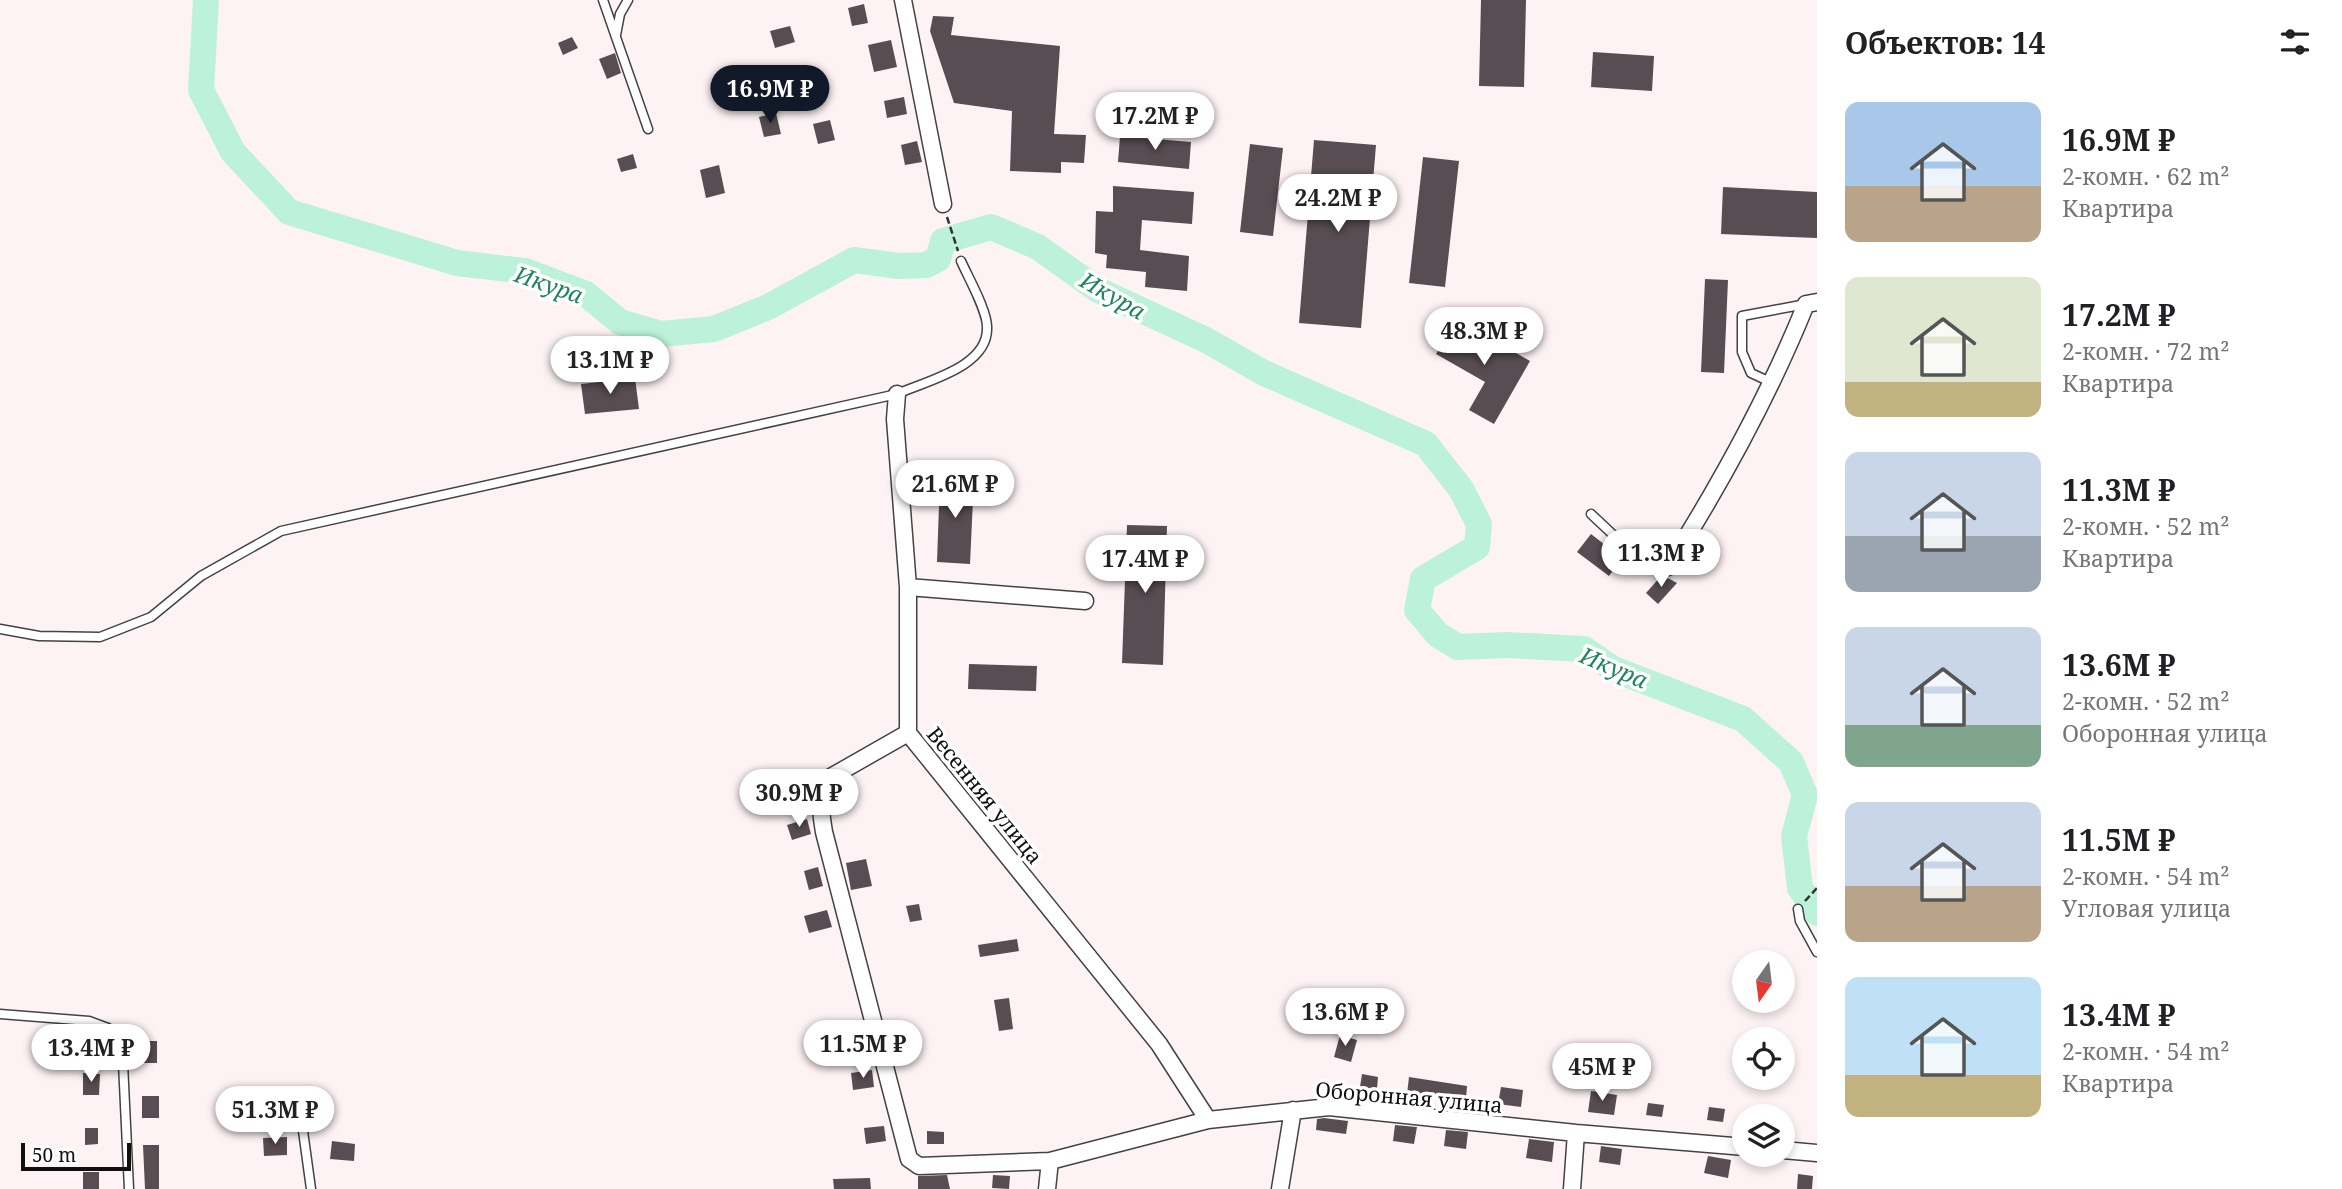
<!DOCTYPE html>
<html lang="ru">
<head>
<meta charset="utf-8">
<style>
	:root { --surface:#fff; --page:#f2f2f2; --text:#202124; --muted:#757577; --accent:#111827 }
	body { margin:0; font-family:"Noto Serif",serif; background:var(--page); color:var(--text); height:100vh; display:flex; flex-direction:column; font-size:26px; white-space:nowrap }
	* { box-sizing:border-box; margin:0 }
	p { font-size:23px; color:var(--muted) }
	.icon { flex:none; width:38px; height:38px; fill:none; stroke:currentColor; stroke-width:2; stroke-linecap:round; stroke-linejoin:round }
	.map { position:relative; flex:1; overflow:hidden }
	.sheet { display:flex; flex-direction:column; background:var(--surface); width:525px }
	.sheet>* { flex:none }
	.needle { width:46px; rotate:194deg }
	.controls { position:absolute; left:1732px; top:950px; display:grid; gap:14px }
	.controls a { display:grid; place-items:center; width:63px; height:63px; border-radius:50%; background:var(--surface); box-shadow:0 4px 10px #0003; font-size:35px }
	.scale { position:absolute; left:21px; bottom:18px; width:110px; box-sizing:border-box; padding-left:7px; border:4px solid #101010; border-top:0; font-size:19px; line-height:24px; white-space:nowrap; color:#101010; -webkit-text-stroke:5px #fff; paint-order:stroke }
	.price { position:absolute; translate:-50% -60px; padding:0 16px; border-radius:24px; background:#fff; color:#222; font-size:23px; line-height:46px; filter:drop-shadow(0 2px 4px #0008) }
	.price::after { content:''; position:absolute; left:50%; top:42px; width:21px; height:16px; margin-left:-10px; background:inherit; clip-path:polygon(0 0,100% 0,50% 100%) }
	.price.current { background:var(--accent); color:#fff }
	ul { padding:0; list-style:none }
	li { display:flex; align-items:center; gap:21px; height:175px; padding:0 28px }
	li span { display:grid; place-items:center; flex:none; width:196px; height:140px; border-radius:14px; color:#555 }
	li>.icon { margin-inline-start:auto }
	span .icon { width:84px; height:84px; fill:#fffc; stroke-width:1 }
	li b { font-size:30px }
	h2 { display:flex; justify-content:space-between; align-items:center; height:84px; padding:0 28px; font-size:30px }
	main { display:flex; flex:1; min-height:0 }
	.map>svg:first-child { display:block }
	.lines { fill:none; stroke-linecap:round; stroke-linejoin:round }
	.river { stroke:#bcf2d9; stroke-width:26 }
	.building { fill:#584d52 }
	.service-casing { stroke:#434343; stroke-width:11 }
	.minor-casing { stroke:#434343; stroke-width:19 }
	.path { stroke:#323232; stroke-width:2.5; stroke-dasharray:7 3.5; stroke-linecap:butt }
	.service { stroke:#fff; stroke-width:8 }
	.minor { stroke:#fff; stroke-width:16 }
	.labels { text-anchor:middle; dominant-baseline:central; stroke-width:7; stroke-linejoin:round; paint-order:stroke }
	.street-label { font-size:21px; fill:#101010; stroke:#fff }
	.water-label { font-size:23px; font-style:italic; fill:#1f855d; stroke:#fff }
</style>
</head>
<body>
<main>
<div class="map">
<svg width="1817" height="1189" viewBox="0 0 1817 1189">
	<rect width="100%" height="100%" fill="#fef3f4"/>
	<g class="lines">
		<path class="river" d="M206,0L201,90L233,152L289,212L457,263L525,271L586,294L620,322L661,334L714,329L768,307L854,260L899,266L926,265L938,259L943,241L991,227L1038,247L1098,290L1206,340L1264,373L1426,444L1461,489L1479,524L1477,547L1423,579L1417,610L1438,635L1458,647L1507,645L1584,649L1613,669L1743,719L1791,762L1805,795L1794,836L1800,888L1817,913"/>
	</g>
	<path class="building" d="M1481,0H1526L1524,87L1479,86Z
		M864,4L868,23L852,26L848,8Z
		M933,16L954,17L951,35L1060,46L1054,134L1086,135L1084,163L1061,162V173L1010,171L1012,111L954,103L930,31Z
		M790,26L795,42L775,48L770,31Z
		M572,37L578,48L563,55L558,43Z
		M891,40L897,67L874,72L868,45Z
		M1593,52L1654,56L1652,91L1591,87Z
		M615,53L621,73L607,79L599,59Z
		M904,97L907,114L887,118L884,101Z
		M776,113L781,134L764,137L759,117Z
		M830,120L835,140L818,144L813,124Z
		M1120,136L1191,142L1189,169L1118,162Z
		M1314,140L1376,145L1361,328L1299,323Z
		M917,141L922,162L905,165L901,145Z
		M1250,144L1283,148L1273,236L1240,232Z
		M633,154L637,168L621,172L617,159Z
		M1423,157L1459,161L1445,287L1409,283Z
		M719,165L725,193L706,198L700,170Z
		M1113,186L1194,192L1192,224L1142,220L1140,250L1189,256L1187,291L1145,287L1146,272L1106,268L1107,255L1095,253L1096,211L1113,212Z
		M1723,187L1817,192V238L1721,234Z
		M1705,279L1728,280L1724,373L1701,372Z
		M1457,319L1530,361L1494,424L1469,410L1485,382L1436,354Z
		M635,378L639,409L585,414L581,384Z
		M940,477L974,478L970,564L937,562Z
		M1127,525L1167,526L1163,665L1122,663Z
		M1591,534L1622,558L1609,576L1577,552Z
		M1662,575L1677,583L1658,604L1646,593Z
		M969,664L1037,666L1036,691L968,689Z
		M794,784L797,796L781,800L778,788Z
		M807,819L811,834L792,840L787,825Z
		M866,859L872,886L851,890L846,863Z
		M818,867L823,886L809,890L804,871Z
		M919,904L922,920L910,922L906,906Z
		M827,910L832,927L809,933L804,916Z
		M1017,939L1019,951L980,957L978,945Z
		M1009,998L1013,1029L999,1031L994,1000Z
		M910,1030L913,1042L897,1046L894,1034Z
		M1340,1035L1357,1040L1351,1062L1334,1057Z
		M140,1041H157V1063H140Z
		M872,1070L874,1087L853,1090L851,1073Z
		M83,1073L100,1074L99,1095H83Z
		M1362,1074L1378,1077L1377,1089L1360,1087Z
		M1409,1077L1467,1086L1466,1099L1407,1094Z
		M1501,1087L1523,1090L1521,1107L1498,1104Z
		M1591,1091L1617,1095L1614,1115L1588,1112Z
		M142,1096H159V1118H142Z
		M1648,1103L1664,1105L1662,1117L1646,1115Z
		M1709,1107L1725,1109L1723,1122L1707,1120Z
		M1324,1118L1348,1121L1346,1134L1316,1130L1317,1119Z
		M1395,1125L1417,1127L1414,1144L1393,1141Z
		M884,1126L886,1141L866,1144L864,1128Z
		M85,1128H98V1144L85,1145Z
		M1446,1130L1468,1132L1466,1149L1444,1146Z
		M927,1131L944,1132V1144H927Z
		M287,1137V1155L264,1156L263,1138Z
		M1529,1139L1554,1142L1552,1162L1526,1158Z
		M332,1141L355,1144L354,1161L330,1159Z
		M143,1145H159V1189H145Z
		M1601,1146L1622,1149L1620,1165L1599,1162Z
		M1708,1156L1731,1160L1728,1178L1704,1173Z
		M83,1172H99V1189H83Z
		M1798,1174L1813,1176L1812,1189H1797Z
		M947,1175L950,1189H918V1176Z
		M993,1175L1010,1176L1009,1189L992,1188Z
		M870,1178L871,1189H834L833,1179Z"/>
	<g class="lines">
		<g class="service-casing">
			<path id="service" d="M603,0L648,129
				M616,35L620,14L628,0
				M1773,376L1766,380L1751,373L1742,352V316L1806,304
				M1591,514L1624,545L1668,567
				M0,629L39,636L100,637L151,617L201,576L281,531L897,394C926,381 989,367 987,327C987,310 968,277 961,261
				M1798,909L1800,921L1817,952
				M0,1014L89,1021L108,1028L119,1038L123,1063L129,1189
				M300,1109L311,1189"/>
		</g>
		<g class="minor-casing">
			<path id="minor" d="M903,0L943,204
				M897,394L895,419L908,587V733L1159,1044L1208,1120
				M1668,567C1721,483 1769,396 1806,304L1817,302
				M908,587L1085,601
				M908,733L829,778C817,796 821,812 824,832L909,1159L919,1166L1050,1161L1208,1120L1329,1107L1576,1133L1745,1147
				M1783,1150L1817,1153
				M1047,1189L1050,1161
				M1280,1189L1293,1110
				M1572,1189L1576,1133"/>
		</g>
		<path class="path" d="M947,217L958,251
			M1805,901L1817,888"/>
		<use href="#service" class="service"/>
		<use href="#minor" class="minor"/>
	</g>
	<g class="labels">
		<g class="street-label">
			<text transform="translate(985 795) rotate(51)">Весенняя улица</text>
			<text transform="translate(1409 1097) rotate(5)">Оборонная улица</text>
		</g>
		<g class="water-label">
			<text transform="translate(549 284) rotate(19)">Икура</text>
			<text transform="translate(1113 295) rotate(30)">Икура</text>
			<text transform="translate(1614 667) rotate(23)">Икура</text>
		</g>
	</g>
</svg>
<div class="controls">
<a><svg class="needle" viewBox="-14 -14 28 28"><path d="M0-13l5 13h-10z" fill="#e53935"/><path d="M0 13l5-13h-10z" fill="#757577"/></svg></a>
<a><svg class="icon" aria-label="locate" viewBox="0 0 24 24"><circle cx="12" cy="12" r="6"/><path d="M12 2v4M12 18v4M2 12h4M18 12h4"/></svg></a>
<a><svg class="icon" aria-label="layers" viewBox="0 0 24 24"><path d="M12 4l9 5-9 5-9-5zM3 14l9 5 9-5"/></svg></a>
</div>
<div class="scale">50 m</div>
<b class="price current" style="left:770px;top:125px">16.9M ₽</b>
<b class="price" style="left:1155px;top:152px">17.2M ₽</b>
<b class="price" style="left:1338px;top:234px">24.2M ₽</b>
<b class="price" style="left:1484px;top:367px">48.3M ₽</b>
<b class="price" style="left:610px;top:396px">13.1M ₽</b>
<b class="price" style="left:955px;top:520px">21.6M ₽</b>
<b class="price" style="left:1661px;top:589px">11.3M ₽</b>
<b class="price" style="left:1145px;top:595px">17.4M ₽</b>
<b class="price" style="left:799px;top:829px">30.9M ₽</b>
<b class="price" style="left:1345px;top:1048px">13.6M ₽</b>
<b class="price" style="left:863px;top:1080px">11.5M ₽</b>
<b class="price" style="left:91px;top:1084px">13.4M ₽</b>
<b class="price" style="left:1602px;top:1103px">45M ₽</b>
<b class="price" style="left:275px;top:1146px">51.3M ₽</b>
</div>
<section class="sheet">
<h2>Объектов: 14<svg class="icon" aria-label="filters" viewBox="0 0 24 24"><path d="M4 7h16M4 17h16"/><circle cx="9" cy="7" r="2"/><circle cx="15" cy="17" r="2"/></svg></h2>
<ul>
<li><span style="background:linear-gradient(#a9c7e8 60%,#b9a48a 0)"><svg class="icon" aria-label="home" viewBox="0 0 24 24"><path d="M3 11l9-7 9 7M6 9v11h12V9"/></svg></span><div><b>16.9M ₽</b><p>2-комн. · 62 m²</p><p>Квартира</p></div></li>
<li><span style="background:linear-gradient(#dfe7d0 75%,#c2b280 0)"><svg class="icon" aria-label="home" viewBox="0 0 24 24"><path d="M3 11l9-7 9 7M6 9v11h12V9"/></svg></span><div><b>17.2M ₽</b><p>2-комн. · 72 m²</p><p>Квартира</p></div></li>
<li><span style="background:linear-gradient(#c9d6e8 60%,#9aa5b1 0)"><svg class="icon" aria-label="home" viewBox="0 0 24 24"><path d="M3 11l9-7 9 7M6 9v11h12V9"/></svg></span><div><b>11.3M ₽</b><p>2-комн. · 52 m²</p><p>Квартира</p></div></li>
<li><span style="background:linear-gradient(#c9d6e8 70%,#7fa58c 0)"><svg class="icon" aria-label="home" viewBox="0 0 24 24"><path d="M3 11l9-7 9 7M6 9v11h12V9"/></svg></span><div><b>13.6M ₽</b><p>2-комн. · 52 m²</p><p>Оборонная улица</p></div></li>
<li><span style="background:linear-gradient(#c9d6e8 60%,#b9a48a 0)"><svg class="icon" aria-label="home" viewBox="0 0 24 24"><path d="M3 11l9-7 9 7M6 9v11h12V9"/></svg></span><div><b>11.5M ₽</b><p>2-комн. · 54 m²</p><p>Угловая улица</p></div></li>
<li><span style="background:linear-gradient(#bfe0f5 70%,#c2b280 0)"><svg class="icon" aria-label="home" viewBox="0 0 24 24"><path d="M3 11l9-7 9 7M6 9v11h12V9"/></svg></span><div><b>13.4M ₽</b><p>2-комн. · 54 m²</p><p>Квартира</p></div></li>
</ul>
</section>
</main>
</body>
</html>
